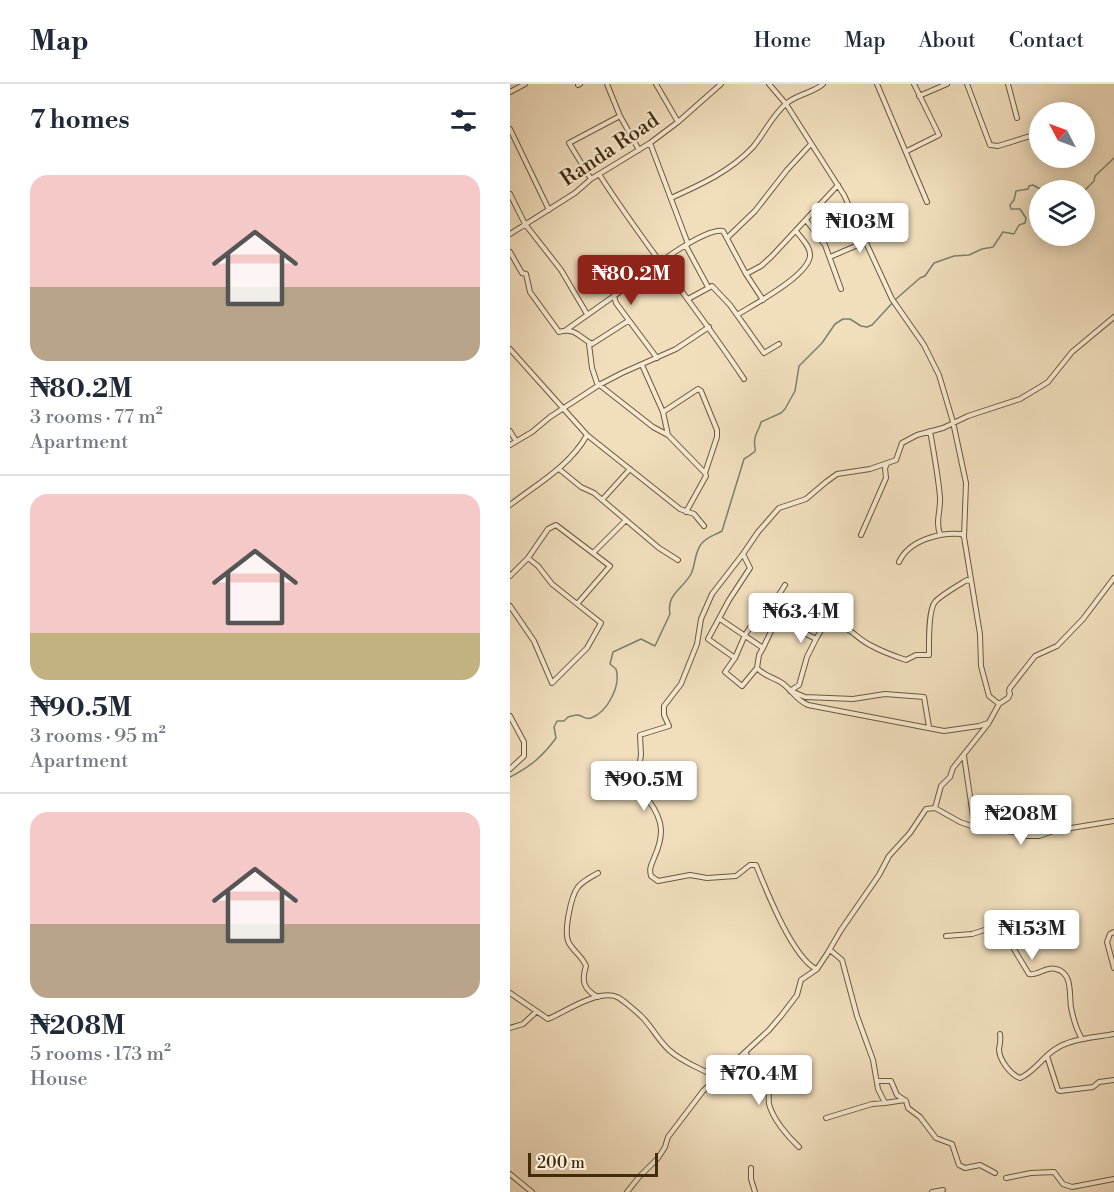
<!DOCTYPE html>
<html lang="en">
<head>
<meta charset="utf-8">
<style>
	:root { --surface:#fff; --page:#f2f2f3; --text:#1f2937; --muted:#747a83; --line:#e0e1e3; --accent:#8f2418 }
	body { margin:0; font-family:"Libre Bodoni",serif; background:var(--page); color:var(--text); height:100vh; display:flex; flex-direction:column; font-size:22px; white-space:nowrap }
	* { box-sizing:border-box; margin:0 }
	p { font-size:20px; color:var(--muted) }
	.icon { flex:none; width:33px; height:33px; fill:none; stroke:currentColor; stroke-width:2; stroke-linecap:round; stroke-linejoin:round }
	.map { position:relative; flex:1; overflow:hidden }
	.panel { display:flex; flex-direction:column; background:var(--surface); width:510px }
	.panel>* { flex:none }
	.needle { width:39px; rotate:311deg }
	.fabs { position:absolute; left:519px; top:18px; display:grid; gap:12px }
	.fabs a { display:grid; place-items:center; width:66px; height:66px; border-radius:50%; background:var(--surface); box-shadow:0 3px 15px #0003; font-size:30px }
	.scale { position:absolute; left:18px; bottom:15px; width:130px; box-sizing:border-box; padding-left:6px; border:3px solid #412b0d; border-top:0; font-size:16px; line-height:21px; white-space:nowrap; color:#412b0d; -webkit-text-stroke:4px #f6ead4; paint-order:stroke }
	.price { position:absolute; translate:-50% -51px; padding:0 14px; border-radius:6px; background:#fff; color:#222; font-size:20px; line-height:39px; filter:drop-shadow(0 2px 3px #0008) }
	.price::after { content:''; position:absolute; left:50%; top:36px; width:18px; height:14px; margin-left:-9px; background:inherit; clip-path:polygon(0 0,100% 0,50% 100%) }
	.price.current { background:var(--accent); color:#fff }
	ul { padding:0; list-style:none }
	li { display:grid; align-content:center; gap:12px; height:318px; padding:0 30px }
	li+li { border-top:2px solid var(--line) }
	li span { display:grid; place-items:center; height:186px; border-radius:18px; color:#555 }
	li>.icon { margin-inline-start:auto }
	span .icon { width:108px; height:108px; fill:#fffc; stroke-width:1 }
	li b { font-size:26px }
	h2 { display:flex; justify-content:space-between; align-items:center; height:72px; padding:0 30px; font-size:26px }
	header { display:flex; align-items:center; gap:36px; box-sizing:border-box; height:84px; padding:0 30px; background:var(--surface); border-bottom:2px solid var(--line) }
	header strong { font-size:28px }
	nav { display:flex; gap:33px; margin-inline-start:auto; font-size:21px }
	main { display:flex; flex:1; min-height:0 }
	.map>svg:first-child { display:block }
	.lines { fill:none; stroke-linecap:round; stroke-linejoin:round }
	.stream { stroke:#77826e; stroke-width:1.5 }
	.minor-casing { stroke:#6d5839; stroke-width:6 }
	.minor { stroke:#f6ead4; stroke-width:4 }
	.labels { text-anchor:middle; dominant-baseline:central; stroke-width:4.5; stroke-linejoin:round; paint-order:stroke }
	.street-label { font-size:21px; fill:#412b0d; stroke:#f6ead4 }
</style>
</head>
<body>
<header>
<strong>Map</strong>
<nav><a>Home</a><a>Map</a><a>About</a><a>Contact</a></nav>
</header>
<main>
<section class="panel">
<h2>7 homes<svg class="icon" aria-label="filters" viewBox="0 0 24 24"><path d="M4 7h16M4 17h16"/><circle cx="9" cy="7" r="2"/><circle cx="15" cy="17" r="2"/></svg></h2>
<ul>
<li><span style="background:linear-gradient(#f6c9c9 60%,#b9a48a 0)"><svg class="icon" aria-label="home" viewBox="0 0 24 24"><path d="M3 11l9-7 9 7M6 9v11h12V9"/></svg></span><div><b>₦80.2M</b><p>3 rooms · 77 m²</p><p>Apartment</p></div></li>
<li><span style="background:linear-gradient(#f6c9c9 75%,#c2b280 0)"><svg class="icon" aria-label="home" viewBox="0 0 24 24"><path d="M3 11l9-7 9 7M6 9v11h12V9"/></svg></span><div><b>₦90.5M</b><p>3 rooms · 95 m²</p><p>Apartment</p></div></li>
<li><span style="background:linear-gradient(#f6c9c9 60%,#b9a48a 0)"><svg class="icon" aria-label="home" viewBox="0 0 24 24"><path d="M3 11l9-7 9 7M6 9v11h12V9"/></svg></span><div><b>₦208M</b><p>5 rooms · 173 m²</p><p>House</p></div></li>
</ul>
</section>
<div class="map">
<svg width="604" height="1108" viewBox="0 0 604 1108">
	<rect width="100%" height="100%" fill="#f1debd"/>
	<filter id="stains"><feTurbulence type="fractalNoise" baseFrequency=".00333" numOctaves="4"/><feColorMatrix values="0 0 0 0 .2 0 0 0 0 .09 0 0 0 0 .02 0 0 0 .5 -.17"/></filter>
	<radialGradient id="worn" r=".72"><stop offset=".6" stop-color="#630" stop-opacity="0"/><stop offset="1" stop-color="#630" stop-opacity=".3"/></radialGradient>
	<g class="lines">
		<path class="stream" d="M574,107L584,97L585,92L604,74
			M0,693C20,683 33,672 46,654L44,643L47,637H54L58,633C61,632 64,631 68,631C74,632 75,636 81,634C98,628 111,601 106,585L100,580L103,568L131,555L145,562L160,530C156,510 173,505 181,490C186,480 184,468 192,459C197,453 205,451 212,447L234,375C253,363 242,369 245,354C246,348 250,344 251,338L271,329L275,325L285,307L289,282L312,259L325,240L333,235H340L351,242L357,243L362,241L386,215L410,194L415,192L424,179L444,172L459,171L472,165L483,163L493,148L504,150L509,141L515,139L516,134L510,125H501L500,121L504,116L506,107L518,105L519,102L523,101L532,106"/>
		<g class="minor-casing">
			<path id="minor" d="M97,0L110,32
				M146,0L168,38
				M259,0L276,20L334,111L382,215L414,261L429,291L443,338L456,399L454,453L470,550L471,582L479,612L489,620
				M367,0L417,118
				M457,0L480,61L488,62L530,49
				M498,0L507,34
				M68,1L70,0
				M0,8L15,0
				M409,12L437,0
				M0,45L39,126
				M140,59L178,160
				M397,67L429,51L404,0
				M89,90C134,161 188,225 234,295
				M81,95L59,59L110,32L129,66
				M0,110L15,140L51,186L77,230
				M161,114C190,101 221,87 243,63C254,50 263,30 277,19C288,10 303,9 313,0
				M296,136L315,161L331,205
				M0,150L65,109L81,95L140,59L168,38L211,0
				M217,154L245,127L277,86L300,61
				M176,162L198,203
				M0,168L12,189L16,190L20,208L49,248C65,243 69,253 82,260L118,237
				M320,173L357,157
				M236,190L251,182L261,173L328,101
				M178,215L202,202L220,221L254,269L269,260
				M227,231C243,221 298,192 300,172C301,163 291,154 286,147
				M56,246L104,212
				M79,260L82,284L87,299L143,343L158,351L195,389L196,392L176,428
				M0,265L77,351L170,425L184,430L194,442
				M147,274L106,219L104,212C124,198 191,143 213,147L236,190L253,216
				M132,281L153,328L158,351
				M153,328L188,305L191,307L207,346V353L195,389
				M0,347L6,357
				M420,347C424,369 428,391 430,413C431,426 425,438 430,450
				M0,361L22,348L40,333L89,301L112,289L166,265L199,243
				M49,385L71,403L84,409L149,464L168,476
				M92,416L120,385
				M0,421C27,400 60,382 77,351
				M351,451L376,394L375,384L377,380
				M84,468L116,436
				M233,470L202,510L191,535L187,560L171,600L154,622V631L159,642L130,651L131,671L129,684L140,711L139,717C154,737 154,752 144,774C141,782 139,784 141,792L148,797L180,791L197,794L226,792L240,781H246C257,808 282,872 306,885
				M389,478C399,456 430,448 452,450L454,453
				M0,492L18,474L38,445L46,441L100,482L68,519
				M0,522L24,557L42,599L77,564L91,539L42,500L28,482L18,474
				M210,535L253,564L249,571L247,584
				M306,555L313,543C338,537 341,551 360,561C371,567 384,572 396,576L406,571H419C419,559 418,526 425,518C431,511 449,501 457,496L460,497
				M253,564L265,539L271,537L306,555L297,573L289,601L280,607
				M225,574L235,551L260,514L268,512L275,501
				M281,607L295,613L343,615L375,610L414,613L419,643
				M0,632L14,658V672L0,685
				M478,639L469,642L434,647L298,621C286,616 282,606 272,599C263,593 254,592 247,584L232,602L215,588L225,574L198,555L219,516L240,484L233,470L248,448L269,424L296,415L316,398L327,390L360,385L386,376L392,359L407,351L433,344L458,332L510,315L530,303L538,298L562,268L604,233
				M454,672L463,732L467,744
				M425,724L431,702L440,693L443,684L478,640L489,620L498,614L500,610L499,607L500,604L525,572L547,562L573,535L604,494
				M88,789C81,793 73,797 68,803C61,812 53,849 59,859C64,868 72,872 76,882C71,897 74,906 88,913
				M604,848L600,850L597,858L604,884
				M436,852L462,850L484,843L496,844V852L519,890C528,892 536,882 546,885C563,889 559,910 561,923C563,934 566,945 572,955
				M320,866L332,876L347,932L363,976L368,1005L375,1019L395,1016
				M0,909L38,935C55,928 88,905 107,913C111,914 129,930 132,933C142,943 148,956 159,966C173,979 191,984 207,994
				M0,944L13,940L26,928
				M490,950C491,956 490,959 489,965C489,976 501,991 510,994C524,988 531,975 544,966C561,954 584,954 604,950
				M236,969C239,982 250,990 257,1001C260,1007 258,1013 259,1020C263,1035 277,1052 289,1063
				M537,972L548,1006L550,1007L583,1003L589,998L604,996
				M367,997H381L387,1011L396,1017L398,1024L410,1033L426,1054L442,1060L449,1081L455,1084L470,1081L485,1089
				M316,1034L362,1020L375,1019
				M241,1084V1095L245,1108
				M0,1090L22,1108
				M496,1094L521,1089L544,1088L553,1100L562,1103L604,1095
				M117,1108L129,1093L148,1074L155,1063L158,1053L193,1007L259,946L271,932L287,911L291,896L307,885L317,870L331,846L369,791L379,772L400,749L416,725L425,724L450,738L467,744L505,748L516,752H529L543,747L604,737
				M422,1108L433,1106"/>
		</g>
		<use href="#minor" class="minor"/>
	</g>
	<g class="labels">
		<g class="street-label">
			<text transform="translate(100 66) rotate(-34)">Randa Road</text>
		</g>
	</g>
	<rect width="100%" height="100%" filter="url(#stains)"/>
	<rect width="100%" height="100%" fill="url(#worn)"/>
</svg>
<div class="fabs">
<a><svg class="needle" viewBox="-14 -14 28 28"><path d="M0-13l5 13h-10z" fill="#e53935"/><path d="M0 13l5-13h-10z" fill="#747a83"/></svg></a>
<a><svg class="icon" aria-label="layers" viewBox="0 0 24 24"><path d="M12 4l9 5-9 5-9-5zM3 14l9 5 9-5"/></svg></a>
</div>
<div class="scale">200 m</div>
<b class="price" style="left:350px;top:170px">₦103M</b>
<b class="price current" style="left:121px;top:222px">₦80.2M</b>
<b class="price" style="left:291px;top:560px">₦63.4M</b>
<b class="price" style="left:134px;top:728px">₦90.5M</b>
<b class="price" style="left:511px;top:762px">₦208M</b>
<b class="price" style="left:522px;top:877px">₦153M</b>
<b class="price" style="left:249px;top:1022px">₦70.4M</b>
</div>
</main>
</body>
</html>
